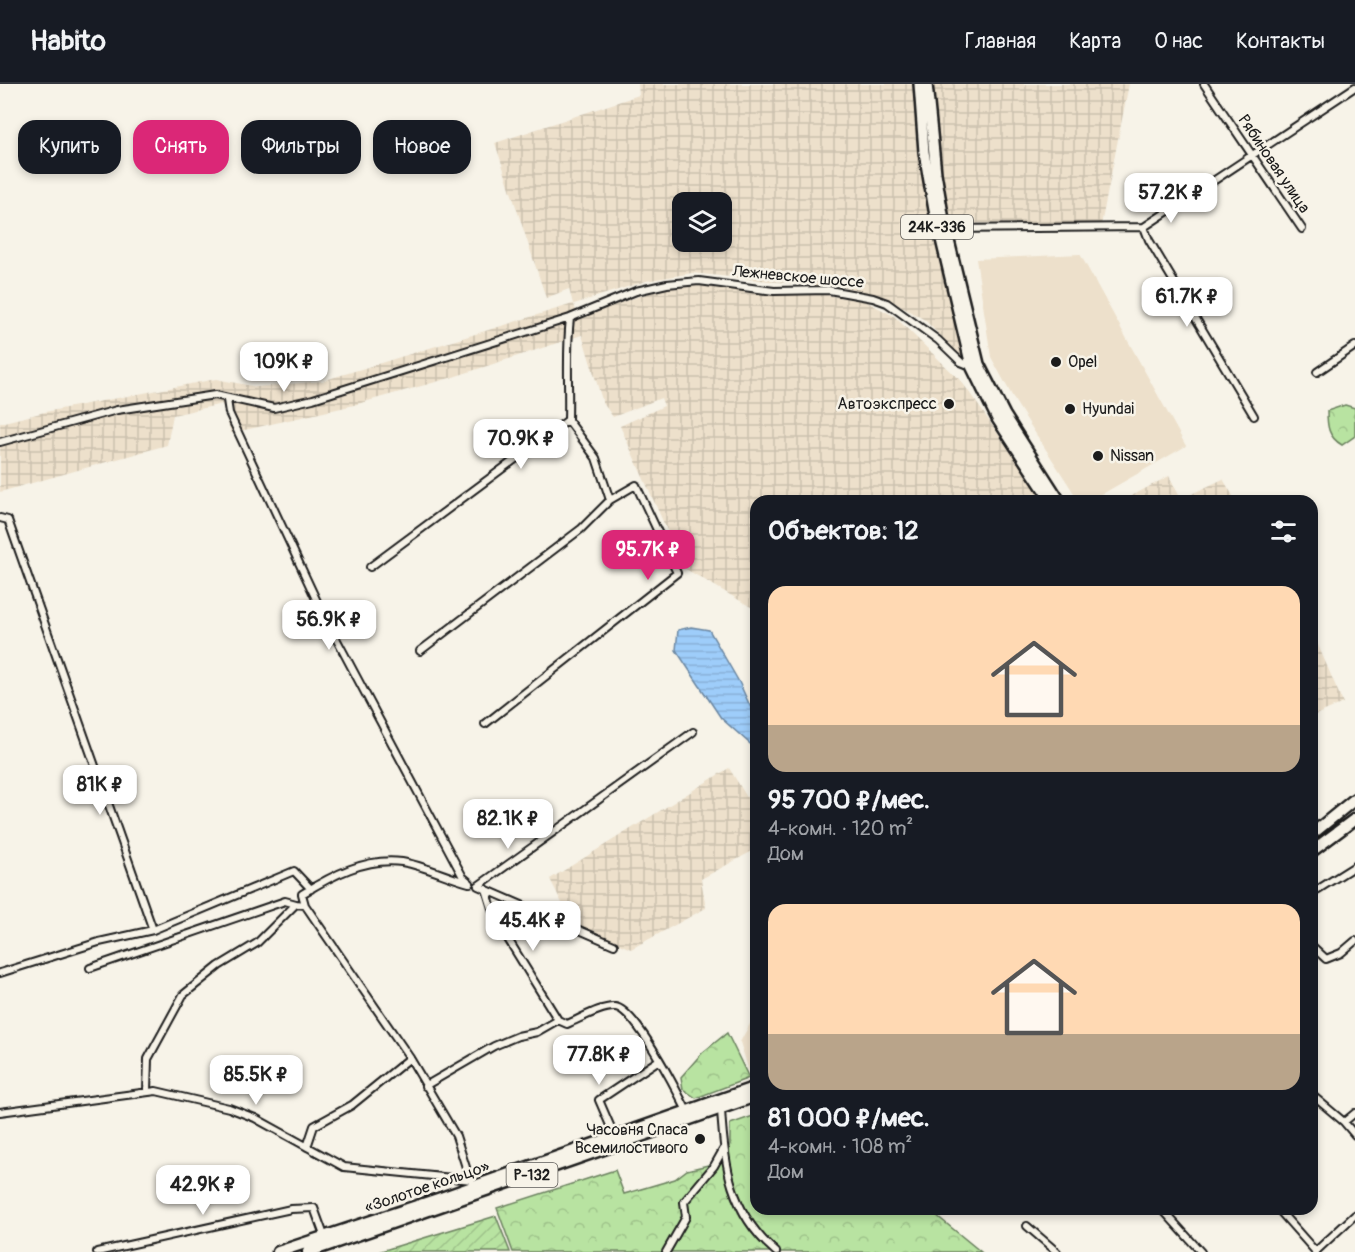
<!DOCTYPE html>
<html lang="ru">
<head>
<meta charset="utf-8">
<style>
	:root { --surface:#171b24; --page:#20242c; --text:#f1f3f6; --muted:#9ea1a6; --line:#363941; --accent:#db2777 }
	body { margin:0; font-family:Pangolin,sans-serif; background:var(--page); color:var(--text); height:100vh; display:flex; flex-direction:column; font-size:22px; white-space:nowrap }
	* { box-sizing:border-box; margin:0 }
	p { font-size:20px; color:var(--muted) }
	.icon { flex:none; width:33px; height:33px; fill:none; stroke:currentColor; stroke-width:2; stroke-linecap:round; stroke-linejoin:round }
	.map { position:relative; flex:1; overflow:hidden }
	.panel { position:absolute; left:750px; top:411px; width:568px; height:720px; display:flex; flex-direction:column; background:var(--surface); border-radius:18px; box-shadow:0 3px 9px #0003 }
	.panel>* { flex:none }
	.top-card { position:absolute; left:18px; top:36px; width:570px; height:54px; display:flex; gap:12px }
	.buttons { position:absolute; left:672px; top:108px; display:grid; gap:12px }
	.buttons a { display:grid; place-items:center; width:60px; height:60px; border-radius:12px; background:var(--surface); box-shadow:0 3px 9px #0003; font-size:30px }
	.price { position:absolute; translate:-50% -51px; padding:0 14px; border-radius:12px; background:#fff; color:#222; font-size:20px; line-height:39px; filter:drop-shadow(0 2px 3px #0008) }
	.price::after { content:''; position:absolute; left:50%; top:36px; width:18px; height:14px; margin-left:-9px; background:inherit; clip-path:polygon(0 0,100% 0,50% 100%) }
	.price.current { background:var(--accent); color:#fff }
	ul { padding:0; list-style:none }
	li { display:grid; align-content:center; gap:12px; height:318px; padding:0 18px }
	li span { display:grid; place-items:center; height:186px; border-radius:18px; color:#555 }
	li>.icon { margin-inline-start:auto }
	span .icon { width:108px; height:108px; fill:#fffc; stroke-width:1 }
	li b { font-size:26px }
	h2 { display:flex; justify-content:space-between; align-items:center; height:72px; padding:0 18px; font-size:26px }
	.pill { padding:0 21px; border-radius:18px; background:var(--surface); box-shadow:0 3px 9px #0003; font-size:21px; line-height:54px }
	.pill.current { background:var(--accent); color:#fff }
	header { display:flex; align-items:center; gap:36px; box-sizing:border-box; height:84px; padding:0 30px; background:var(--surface); border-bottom:2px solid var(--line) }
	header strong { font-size:28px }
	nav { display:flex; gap:33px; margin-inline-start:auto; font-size:21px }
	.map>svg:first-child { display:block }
	.built { fill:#ede0cb }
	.industrial { fill:url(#industrial-grid); fill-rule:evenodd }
	.forest { fill:url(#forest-crowns); stroke:#6a805e; stroke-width:1.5 }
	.garden { fill:url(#garden-furrows); stroke:#6a805e; stroke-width:1.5 }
	.water { fill:url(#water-rules); stroke:#6a86a1; stroke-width:1.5 }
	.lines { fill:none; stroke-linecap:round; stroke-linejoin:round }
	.street-casing { stroke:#1c1c1c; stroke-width:10 }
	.primary-casing { stroke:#1c1c1c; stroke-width:14 }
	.highway-casing { stroke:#1c1c1c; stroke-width:15 }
	.street { stroke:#f7f3e8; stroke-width:6 }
	.primary { stroke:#f7f3e8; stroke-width:9 }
	.highway { stroke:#f7f3e8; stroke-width:10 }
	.poi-dot { fill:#1c1c1c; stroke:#f7f3e8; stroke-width:2 }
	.labels { text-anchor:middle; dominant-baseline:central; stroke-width:5; stroke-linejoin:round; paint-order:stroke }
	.shield { fill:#f7f3e8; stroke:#5e5c59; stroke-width:1.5 }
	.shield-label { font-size:15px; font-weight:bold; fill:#1c1c1c }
	.street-label { font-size:16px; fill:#1c1c1c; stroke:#f7f3e8 }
	.poi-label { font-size:16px; fill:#1c1c1c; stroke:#f7f3e8; text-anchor:start }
</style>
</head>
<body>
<header>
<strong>Habito</strong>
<nav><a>Главная</a><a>Карта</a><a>О нас</a><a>Контакты</a></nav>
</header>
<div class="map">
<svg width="1355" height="1168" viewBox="0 0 1355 1168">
	<defs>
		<pattern id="industrial-grid" width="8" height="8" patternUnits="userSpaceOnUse" patternTransform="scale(1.5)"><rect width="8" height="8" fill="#ede0cb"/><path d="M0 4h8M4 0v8" fill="none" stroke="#cbc0ae"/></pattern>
		<pattern id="forest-crowns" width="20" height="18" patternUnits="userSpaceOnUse" patternTransform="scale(1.5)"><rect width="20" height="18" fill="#b8e3a1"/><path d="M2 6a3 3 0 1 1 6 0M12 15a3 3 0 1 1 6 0" fill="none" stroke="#9ec28a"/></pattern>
		<pattern id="garden-furrows" width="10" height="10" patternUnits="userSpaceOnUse" patternTransform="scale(1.5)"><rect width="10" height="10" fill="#b8e3a1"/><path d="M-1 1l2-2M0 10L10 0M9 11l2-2" fill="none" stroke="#9ec28a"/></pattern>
		<pattern id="water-rules" width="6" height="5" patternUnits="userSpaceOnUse" patternTransform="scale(1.5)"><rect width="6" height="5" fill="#9ecdfa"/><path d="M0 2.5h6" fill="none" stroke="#88afd6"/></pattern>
	</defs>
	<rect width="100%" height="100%" fill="#f7f3e8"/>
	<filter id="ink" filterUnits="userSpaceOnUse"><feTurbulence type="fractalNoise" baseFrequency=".0167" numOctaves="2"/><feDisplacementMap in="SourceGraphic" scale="12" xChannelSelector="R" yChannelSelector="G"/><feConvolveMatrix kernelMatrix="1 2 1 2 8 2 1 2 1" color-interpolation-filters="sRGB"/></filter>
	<g filter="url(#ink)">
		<path class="built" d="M1080,170L1186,362L1090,417H1079L1016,319L991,273L976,175Z
			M756,929V984L749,987L740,958Z"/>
		<path class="industrial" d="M638,0H918L924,80L966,272L962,275L925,236L884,213L836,201L818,202L692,189L646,197L574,220L578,234L665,203L701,201L756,209L826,211L865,217L894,232L962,298L1045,417H756V526L684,484L620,342L664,322L661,314L613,333L603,319L582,251L450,294L350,322L258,343L231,349L222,320L173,331L167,361L0,408V339L45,328L216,295L257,303L322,297L573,220L569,205L546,214L495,59L639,11ZM682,118H722V158H682Z
			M933,0H1129L1101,141L950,139L936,51Z
			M1169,392L1181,415L1223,395L1236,417H1122Z
			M1312,547L1343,619L1313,632H1312Z
			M729,684L756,728V765L701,795L706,824L631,865L573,841L550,795Z"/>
		<path class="forest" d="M1345,321L1355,324V352L1342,361C1328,353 1327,342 1327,327Z
			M727,949L749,994L696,1014L683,1005L681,993L702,969Z
			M756,1031V1125H942L936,1131L981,1168H513L497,1124L615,1086L624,1110L675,1095L687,1086L721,1078L730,1063V1040Z"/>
		<path class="garden" d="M496,1132L510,1168H378Z"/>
		<path class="water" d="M691,543L709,546L739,598L756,635V665L721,634L676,566L678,546Z"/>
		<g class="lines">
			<g class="street-casing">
				<path id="street" d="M1204,0L1302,145
					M1144,143L1149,156L1254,332
					M947,145L1144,143L1355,3
					M1317,288L1355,262
					M227,316L229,329L322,528L463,793L470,799
					M0,358L117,326L215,311L274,324L313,315L570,234L636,207L667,200L699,197L774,207L829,206L873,214L887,219L938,256L961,278L971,282
					M0,434L8,436L153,846L294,787L311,805
					M370,483L568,336C569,302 566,269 570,234
					M420,567L581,445L610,416
					M485,640L677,489L636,401L610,416L596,374L568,336
					M486,805L495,834L558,936
					M1312,809L1355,782
					M305,821L302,810C331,792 366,773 402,778C425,782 447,793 469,799
					M614,861L478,802L693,648
					M1312,862L1326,875L1341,869L1355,857
					M90,884L285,817L296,820
					M0,889L99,858L153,846
					M425,1002L494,962L518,952L537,948L558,936L567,940C580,935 601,922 615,923C635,924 678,1009 687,1027
					M147,1007L148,975L183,911L219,882L257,859L296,820L305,821L410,974L456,1052L470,1096
					M1312,1011L1344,1038L1355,1051
					M721,1025C724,1081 730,1129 776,1168
					M0,1028L156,1007L229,1024L255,1034L344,1083L472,1096
					M1344,1038L1355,1029
					M615,1053L599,1016L659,976
					M307,1063L314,1042L352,1021L410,974
					M1162,1125L1201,1168
					M1278,1125L1316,1168
					M1027,1142L1057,1168
					M97,1168L291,1125L314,1124L325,1154
					M666,1168L686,1133L684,1118L714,1082L723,1066
					M1315,1168L1355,1131"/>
			</g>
			<g class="primary-casing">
				<path id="primary" d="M919,0L924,68L934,126L971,282L997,335L1051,417
					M927,0L936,89L944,136L979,280L1005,331L1060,417"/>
			</g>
			<g class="highway-casing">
				<path id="highway" d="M1312,750L1355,715
					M1312,767L1355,735
					M278,1168L438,1115L756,1003
					M308,1168L756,1012"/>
			</g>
			<use href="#street" class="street"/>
			<use href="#primary" class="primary"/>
			<use href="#highway" class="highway"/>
		</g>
	</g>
	<g class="poi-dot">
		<circle cx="1056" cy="278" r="6"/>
		<circle cx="949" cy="320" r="6"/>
		<circle cx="1070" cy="325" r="6"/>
		<circle cx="1098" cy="372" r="6"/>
		<circle cx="700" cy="1055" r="6"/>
	</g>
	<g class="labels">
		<g class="shield">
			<rect x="901" y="131" width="72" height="24" rx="4.5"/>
			<rect x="506.5" y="1079" width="51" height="24" rx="4.5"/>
		</g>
		<g class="shield-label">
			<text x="937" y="143">24К-336</text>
			<text x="532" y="1091">Р-132</text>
		</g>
		<g class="street-label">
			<text transform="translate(1274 80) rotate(56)">Рябиновая улица</text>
			<text transform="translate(798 193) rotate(5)">Лежневское шоссе</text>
			<text transform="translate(427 1103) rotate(-19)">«Золотое кольцо»</text>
		</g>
		<g class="poi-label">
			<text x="1068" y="278">Opel</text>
			<text x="937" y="320" text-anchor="end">Автоэкспресс</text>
			<text x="1082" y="325">Hyundai</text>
			<text x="1110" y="372">Nissan</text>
			<text x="688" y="1046" text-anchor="end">Часовня Спаса<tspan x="688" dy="18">Всемилостивого</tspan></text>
		</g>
	</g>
</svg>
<div class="buttons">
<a><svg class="icon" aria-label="layers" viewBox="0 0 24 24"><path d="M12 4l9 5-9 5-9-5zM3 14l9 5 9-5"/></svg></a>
</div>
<b class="price" style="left:1171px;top:140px">57.2K ₽</b>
<b class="price" style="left:1187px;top:244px">61.7K ₽</b>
<b class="price" style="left:284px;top:309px">109K ₽</b>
<b class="price" style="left:521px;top:386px">70.9K ₽</b>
<b class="price current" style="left:648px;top:497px">95.7K ₽</b>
<b class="price" style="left:329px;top:567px">56.9K ₽</b>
<b class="price" style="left:100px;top:732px">81K ₽</b>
<b class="price" style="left:508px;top:766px">82.1K ₽</b>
<b class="price" style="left:533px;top:868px">45.4K ₽</b>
<b class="price" style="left:599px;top:1002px">77.8K ₽</b>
<b class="price" style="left:256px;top:1022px">85.5K ₽</b>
<b class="price" style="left:203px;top:1132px">42.9K ₽</b>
<div class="top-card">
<a class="pill">Купить</a>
<a class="pill current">Снять</a>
<a class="pill">Фильтры</a>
<a class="pill">Новое</a>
</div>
<section class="panel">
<h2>Объектов: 12<svg class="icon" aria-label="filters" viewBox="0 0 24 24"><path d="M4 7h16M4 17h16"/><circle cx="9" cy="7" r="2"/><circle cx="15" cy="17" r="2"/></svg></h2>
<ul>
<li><span style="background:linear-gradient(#ffd9b3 75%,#b9a48a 0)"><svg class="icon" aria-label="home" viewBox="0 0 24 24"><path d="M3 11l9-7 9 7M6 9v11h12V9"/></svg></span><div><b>95 700 ₽/мес.</b><p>4-комн. · 120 m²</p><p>Дом</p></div></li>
<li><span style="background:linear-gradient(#ffd9b3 70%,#b9a48a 0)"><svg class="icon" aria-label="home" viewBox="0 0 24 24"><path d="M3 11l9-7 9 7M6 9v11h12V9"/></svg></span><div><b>81 000 ₽/мес.</b><p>4-комн. · 108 m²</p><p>Дом</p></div></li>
</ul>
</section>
</div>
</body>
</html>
